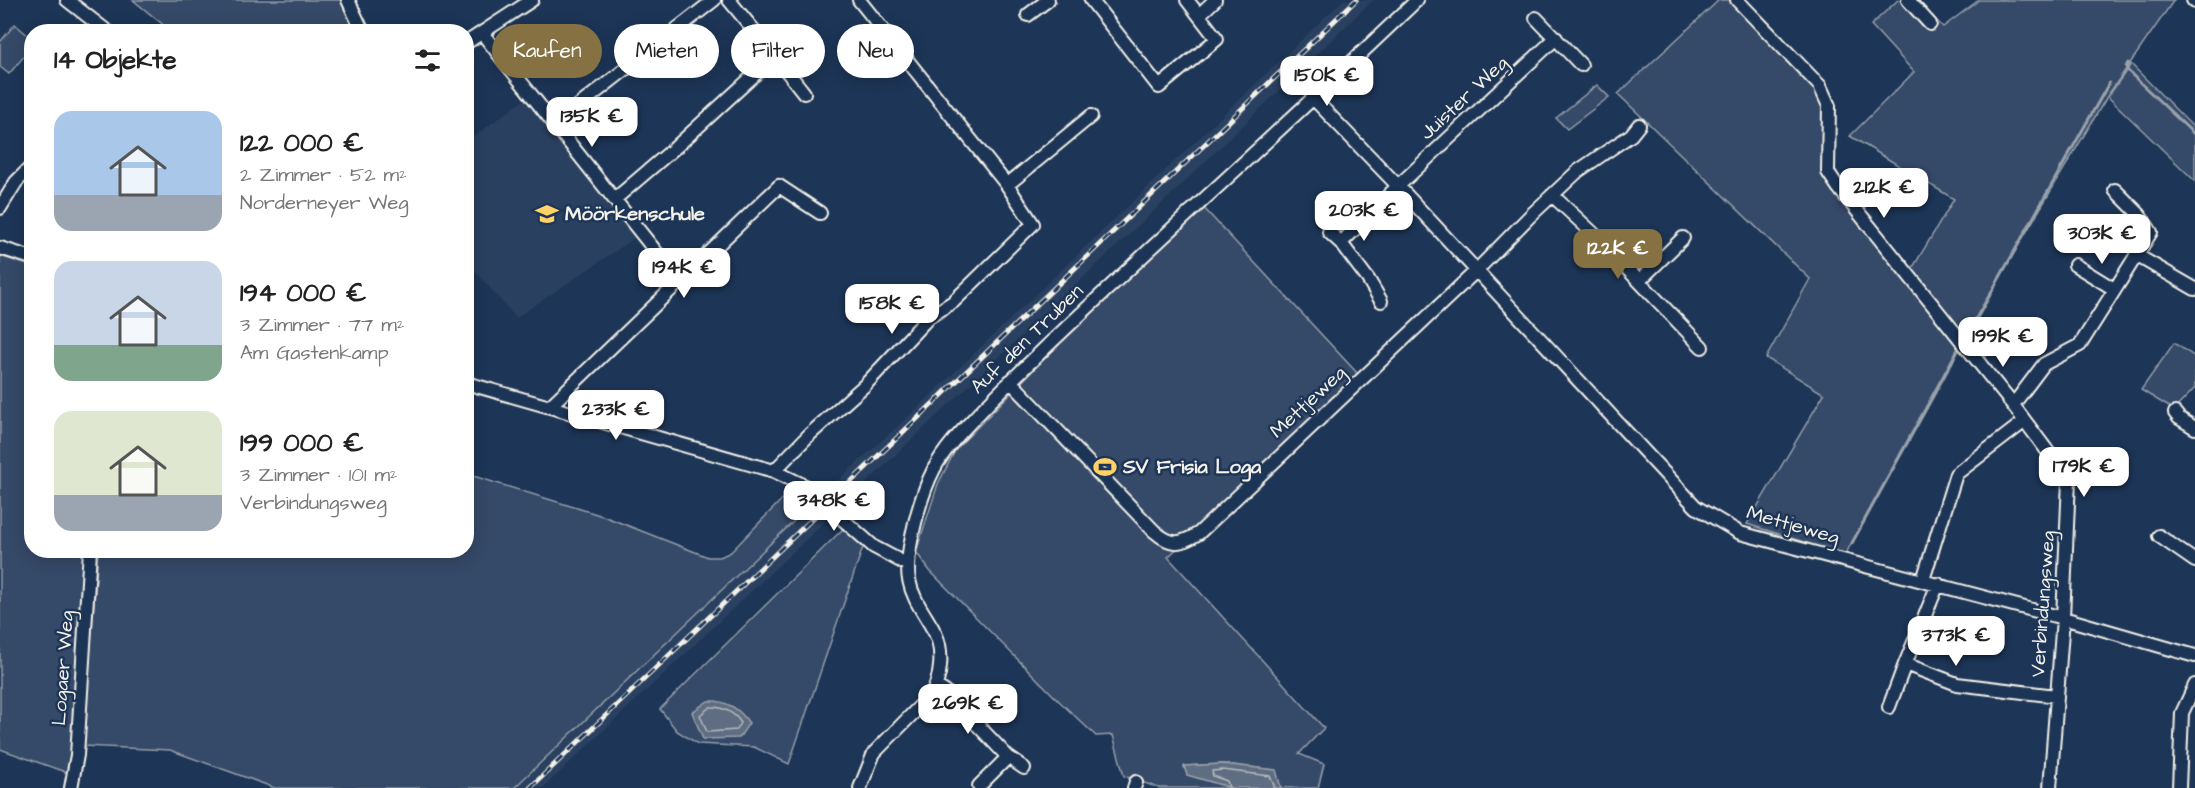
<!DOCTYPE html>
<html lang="de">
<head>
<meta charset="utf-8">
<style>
	:root { --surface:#fff; --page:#f2f2f2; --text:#222; --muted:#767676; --accent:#857141 }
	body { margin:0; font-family:"Architects Daughter",sans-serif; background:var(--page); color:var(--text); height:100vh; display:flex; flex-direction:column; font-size:22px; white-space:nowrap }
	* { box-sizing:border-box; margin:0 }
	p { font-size:20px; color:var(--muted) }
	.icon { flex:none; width:33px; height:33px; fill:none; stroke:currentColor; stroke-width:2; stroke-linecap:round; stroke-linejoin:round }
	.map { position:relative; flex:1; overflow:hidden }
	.side { position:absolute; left:24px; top:24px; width:450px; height:534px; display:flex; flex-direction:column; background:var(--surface); border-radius:24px; box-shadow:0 3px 15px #0003 }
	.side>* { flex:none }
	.top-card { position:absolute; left:492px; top:24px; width:570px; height:54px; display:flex; gap:12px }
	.price { position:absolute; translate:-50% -51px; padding:0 14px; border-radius:12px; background:#fff; color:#222; font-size:20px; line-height:39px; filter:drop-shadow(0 2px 3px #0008) }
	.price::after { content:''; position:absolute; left:50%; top:36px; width:18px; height:14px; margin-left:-9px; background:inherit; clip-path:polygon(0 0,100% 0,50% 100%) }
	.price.selected { background:var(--accent); color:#fff }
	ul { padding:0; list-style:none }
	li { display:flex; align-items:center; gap:18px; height:150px; padding:0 30px }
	li span { display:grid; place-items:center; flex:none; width:168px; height:120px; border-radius:18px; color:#555 }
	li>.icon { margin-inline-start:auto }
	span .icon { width:72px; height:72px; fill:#fffc; stroke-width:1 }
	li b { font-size:26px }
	h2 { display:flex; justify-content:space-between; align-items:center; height:72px; padding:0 30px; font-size:26px }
	.chip { padding:0 21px; border-radius:27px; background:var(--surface); box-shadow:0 3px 15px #0003; font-size:21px; line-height:54px }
	.chip.selected { background:var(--accent); color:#fff }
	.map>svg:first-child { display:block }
	.built { fill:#2a4060 }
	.green { fill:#354a67; stroke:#949ea8; stroke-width:1.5; fill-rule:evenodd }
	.water { fill:#5e6d82; stroke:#9aa2ab; stroke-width:1.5 }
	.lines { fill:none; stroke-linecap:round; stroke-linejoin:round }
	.shore { stroke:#b8bcbf; stroke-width:1.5 }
	.stream { stroke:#9aa2ab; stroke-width:3 }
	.minor-casing { stroke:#f4f1e8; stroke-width:16 }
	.minor { stroke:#1d3557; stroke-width:12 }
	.rail-casing { stroke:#f4f1e8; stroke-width:5 }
	.rail { stroke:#1d3557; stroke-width:3; stroke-dasharray:9; stroke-linecap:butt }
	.labels { text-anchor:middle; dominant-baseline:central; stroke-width:5; stroke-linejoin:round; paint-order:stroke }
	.street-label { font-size:20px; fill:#f4f1e8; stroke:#1d3557 }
	.poi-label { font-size:20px; font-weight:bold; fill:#f4f1e8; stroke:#1d3557; text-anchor:start }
</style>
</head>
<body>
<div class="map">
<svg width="2195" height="788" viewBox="0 0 2195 788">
	<rect width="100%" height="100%" fill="#1d3557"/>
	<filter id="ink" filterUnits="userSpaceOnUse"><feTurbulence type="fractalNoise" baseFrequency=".0167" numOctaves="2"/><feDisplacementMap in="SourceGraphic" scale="12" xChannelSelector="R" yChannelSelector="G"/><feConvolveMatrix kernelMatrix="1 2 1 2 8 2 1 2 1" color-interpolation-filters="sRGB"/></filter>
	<g filter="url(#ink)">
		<path class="built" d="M1343,0H1373L1172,194L543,788H515L814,502L910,415Z
			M530,96L642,233L516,318L467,262L466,142Z"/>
		<path class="green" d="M133,0H345L359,31H171Z
			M1719,0H1736L1820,86L1829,106L1828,172L1909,274L1954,199L1850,136L1914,72L1871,25L1898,0H1916L1943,27L1979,0H2174L2108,95L1962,340L1845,555L1747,524L1824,394L1766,358L1810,279L1618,94Z
			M15,24L31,38V48L9,74L0,67V42Z
			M2131,64L2195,129V181L2108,97Z
			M1597,85L1609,97L1567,129L1556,118Z
			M1201,205L1359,375L1168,557L1324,728L1299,754L1324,764L1318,788H1281L1275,770L1223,764L1184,766L1187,775L1232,788H1159L1124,776L1113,735L1096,736L1059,701L930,571L916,552L938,484L956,449L1124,278Z
			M0,256L31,266L32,550L86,551L71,774L0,749Z
			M2174,343L2195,357V388L2174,410L2141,390Z
			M467,474L603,516L708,557H720L731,552L792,489L799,491L814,502L514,788H275L170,750L83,746L98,551L466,550Z
			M843,529L863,547L789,764L754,747L698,744L677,731L660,709ZM693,711L739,737L703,739Z"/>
		<path class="water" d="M708,701C725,700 739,708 749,723L739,738L703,739L692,712Z
			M1223,764L1276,770L1281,788H1232L1187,775L1184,766Z"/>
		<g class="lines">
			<path class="shore" d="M710,707C722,706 735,713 741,723L737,730L707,732L700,715Z
				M1229,788L1227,781L1213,776L1212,771L1223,770L1270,776L1275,788"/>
			<path class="stream" d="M2128,63L2126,67L2128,71L2195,135
				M1986,356L1968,334L2109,83
				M1852,543L1959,349"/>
			<g class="minor-casing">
				<path id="minor" d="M67,0L108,32
					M348,0L363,32
					M1091,0L1159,87L1217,39L1187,0
					M1737,0L1820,86L1829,106L1828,172L1838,187L2013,405L2069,480L2063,618L2050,788
					M1908,0L1930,24
					M2193,0L2195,2
					M1028,15L1048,0
					M1199,15L1215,0
					M1536,18L1581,65
					M482,33L680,282
					M466,43L532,0
					M775,56L804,93
					M1314,99L1398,186L1696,507L1740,533L2063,618L2195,656
					M554,125L714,0
					M1007,185L1091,116
					M1552,195L1595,235L1702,347
					M615,199L677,146L775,56L729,0
					M0,208L16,182L32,166
					M1329,232L1341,243
					M0,248L32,258
					M2136,255L2195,289
					M2075,265L2114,289
					M1639,281L1683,238
					M1381,301L1368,279L1341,243L1398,186L1556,38
					M1010,381L1154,531C1171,546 1180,545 1199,533L1476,271L1530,216L1578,171L1631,135L1639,125
					M466,383L774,471L805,486L874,547L908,565
					M2013,405L2044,364L2080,345L2151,232L2140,215L2115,190
					M550,406L779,186L820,213
					M2175,413L2179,418L2195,428
					M774,471L809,435L865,385L929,317L953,302L1033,224L1007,185L859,0
					M2159,536L2195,561
					M1923,580L1956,474L2025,421
					M1938,584L1905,664L1957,684L2056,696
					M936,686L948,694L1008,757L979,786
					M1889,707L1905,664
					M1008,757L1024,768
					M71,788L77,755L90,550
					M860,788L874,753L931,695C941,679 944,651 935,633C926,615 913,601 909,580C904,553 921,494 934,469C946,446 965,428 983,409C1015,376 1048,345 1082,313C1193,208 1307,106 1417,0
					M1134,788L1136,782
					M2179,788L2182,713L2195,685"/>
			</g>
			<use href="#minor" class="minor"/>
			<g class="rail-casing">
				<path id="rail" d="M530,788L1356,0"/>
			</g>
			<use href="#rail" class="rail"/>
		</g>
	</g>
	<defs>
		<g id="school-bare" transform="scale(1.8)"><path d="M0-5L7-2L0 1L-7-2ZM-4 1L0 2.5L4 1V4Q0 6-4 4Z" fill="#ffd166" stroke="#1d3557" stroke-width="2.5" paint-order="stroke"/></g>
		<g id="stadium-bare" transform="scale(1.8)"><path d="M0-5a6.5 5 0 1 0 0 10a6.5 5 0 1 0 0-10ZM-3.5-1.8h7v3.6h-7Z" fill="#ffd166" stroke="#1d3557" stroke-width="2.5" paint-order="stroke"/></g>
	</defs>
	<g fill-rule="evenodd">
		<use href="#school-bare" x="547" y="214"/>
		<use href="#stadium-bare" x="1105" y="467"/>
	</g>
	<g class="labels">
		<g class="street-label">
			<text transform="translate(1464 98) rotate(-43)">Juister Weg</text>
			<text transform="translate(1027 339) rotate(-44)">Auf den Truben</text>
			<text transform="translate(1308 402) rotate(-43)">Mettjeweg</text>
			<text transform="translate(1793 525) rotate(16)">Mettjeweg</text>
			<text transform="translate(2043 604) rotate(-86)">Verbindungsweg</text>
			<text transform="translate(63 668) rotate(-86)">Logaer Weg</text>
		</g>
		<g class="poi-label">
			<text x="565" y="214">Möörkenschule</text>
			<text x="1123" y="467">SV Frisia Loga</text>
		</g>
	</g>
</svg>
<b class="price" style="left:1327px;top:107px">150K €</b>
<b class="price" style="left:592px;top:148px">135K €</b>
<b class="price" style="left:1884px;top:219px">212K €</b>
<b class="price" style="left:1364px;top:242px">203K €</b>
<b class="price" style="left:2102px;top:265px">303K €</b>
<b class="price selected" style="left:1618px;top:280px">122K €</b>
<b class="price" style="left:684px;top:299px">194K €</b>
<b class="price" style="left:892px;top:335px">158K €</b>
<b class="price" style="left:2003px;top:368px">199K €</b>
<b class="price" style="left:616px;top:441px">233K €</b>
<b class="price" style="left:2084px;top:498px">179K €</b>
<b class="price" style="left:834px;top:532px">348K €</b>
<b class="price" style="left:1956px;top:667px">373K €</b>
<b class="price" style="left:968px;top:735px">269K €</b>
<div class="top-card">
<a class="chip selected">Kaufen</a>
<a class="chip">Mieten</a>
<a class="chip">Filter</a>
<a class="chip">Neu</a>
</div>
<section class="side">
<h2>14 Objekte<svg class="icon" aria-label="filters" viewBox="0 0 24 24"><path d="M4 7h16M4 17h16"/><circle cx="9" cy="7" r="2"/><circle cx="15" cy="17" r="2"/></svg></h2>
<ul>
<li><span style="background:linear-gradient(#a9c7e8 70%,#9aa5b1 0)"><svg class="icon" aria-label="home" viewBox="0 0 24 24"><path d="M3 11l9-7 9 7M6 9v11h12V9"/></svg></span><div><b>122 000 €</b><p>2 Zimmer · 52 m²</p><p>Norderneyer Weg</p></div></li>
<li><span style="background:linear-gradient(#c9d6e8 70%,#7fa58c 0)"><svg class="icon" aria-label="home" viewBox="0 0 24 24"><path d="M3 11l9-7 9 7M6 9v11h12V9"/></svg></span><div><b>194 000 €</b><p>3 Zimmer · 77 m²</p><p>Am Gastenkamp</p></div></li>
<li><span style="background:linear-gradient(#dfe7d0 70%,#9aa5b1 0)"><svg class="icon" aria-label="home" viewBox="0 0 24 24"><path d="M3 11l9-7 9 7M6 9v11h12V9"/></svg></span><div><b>199 000 €</b><p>3 Zimmer · 101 m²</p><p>Verbindungsweg</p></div></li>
</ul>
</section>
</div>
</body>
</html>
